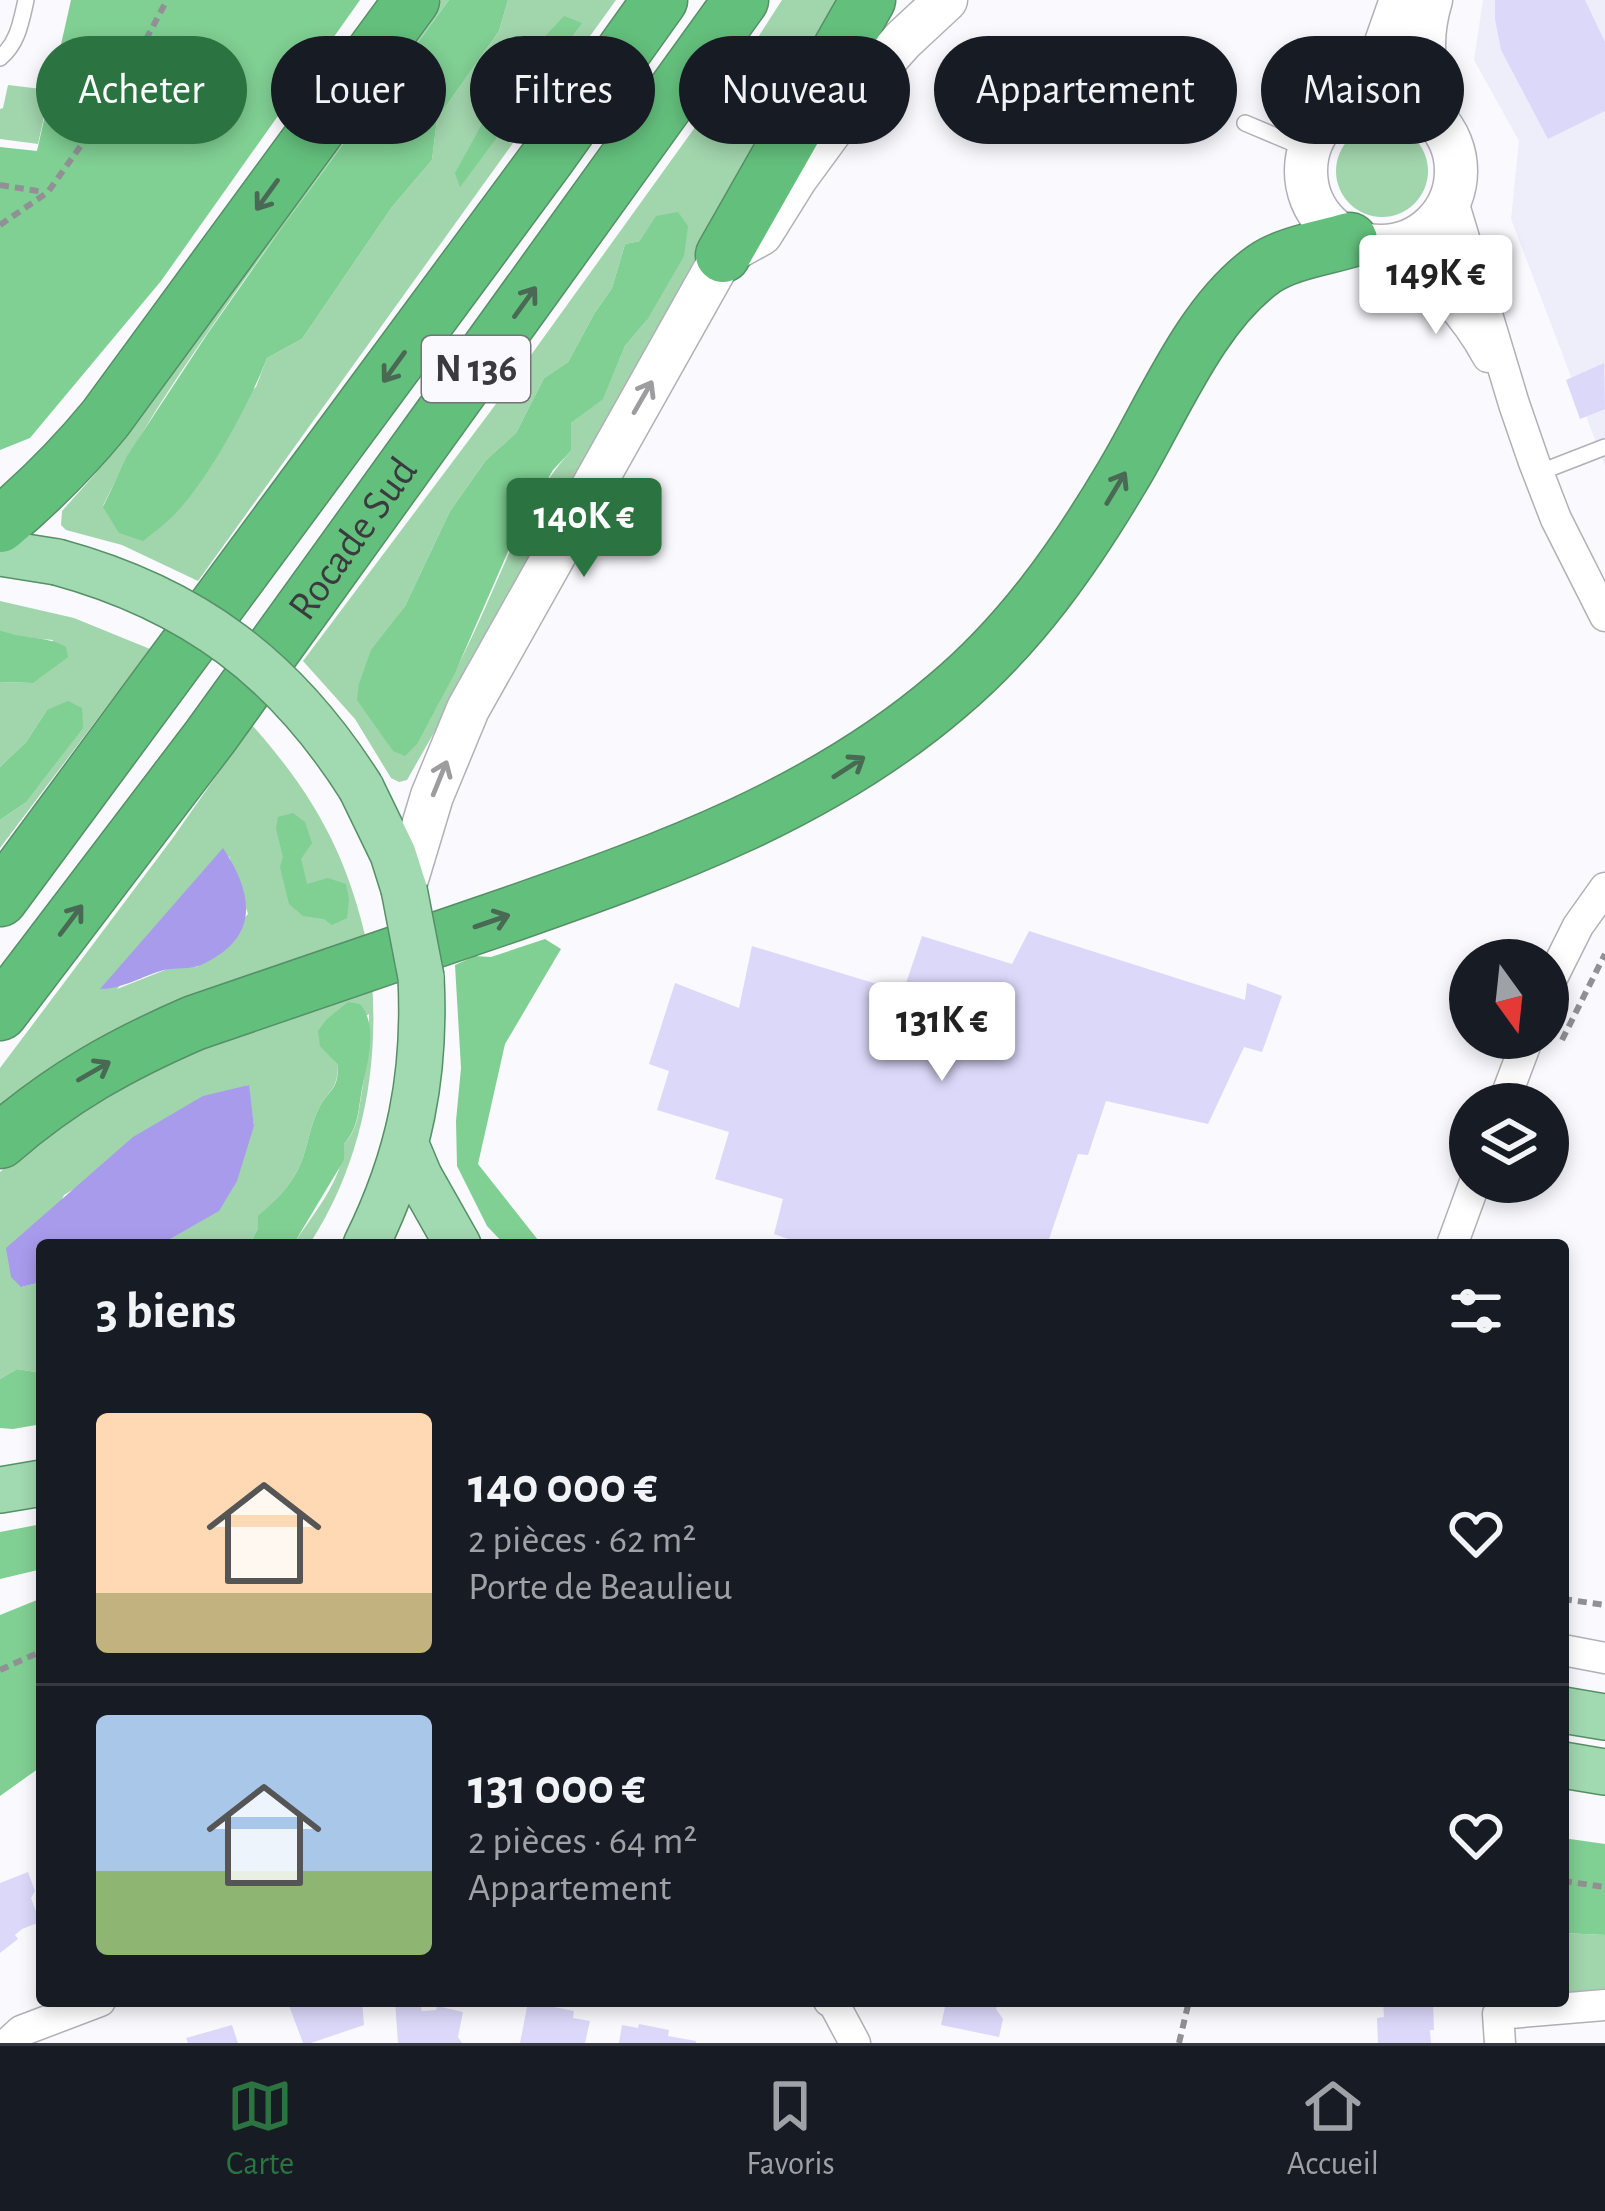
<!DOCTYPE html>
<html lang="fr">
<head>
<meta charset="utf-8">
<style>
	:root { --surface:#171b24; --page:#242831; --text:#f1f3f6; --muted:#9ea1a6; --line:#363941; --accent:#2b7442 }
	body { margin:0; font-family:"Alegreya Sans",sans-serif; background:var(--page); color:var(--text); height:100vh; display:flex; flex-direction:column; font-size:45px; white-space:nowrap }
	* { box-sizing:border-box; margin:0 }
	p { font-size:39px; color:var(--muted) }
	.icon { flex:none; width:66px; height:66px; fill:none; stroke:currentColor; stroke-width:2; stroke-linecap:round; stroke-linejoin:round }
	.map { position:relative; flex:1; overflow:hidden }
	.drawer { position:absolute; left:36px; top:1239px; width:1533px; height:768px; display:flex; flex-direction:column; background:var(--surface); border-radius:12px; box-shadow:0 6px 18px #0003 }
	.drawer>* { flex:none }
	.hud { position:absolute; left:36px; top:36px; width:1533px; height:108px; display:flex; gap:24px }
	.needle { width:78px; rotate:165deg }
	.tools { position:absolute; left:1449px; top:939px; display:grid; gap:24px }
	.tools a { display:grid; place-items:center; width:120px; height:120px; border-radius:50%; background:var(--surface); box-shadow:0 6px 18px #0003; font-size:60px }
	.price { position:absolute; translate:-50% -102px; padding:0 27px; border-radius:12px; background:#fff; color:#222; font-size:39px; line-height:78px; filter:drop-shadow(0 3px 6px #0008) }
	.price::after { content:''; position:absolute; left:50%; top:72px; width:36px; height:27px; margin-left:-18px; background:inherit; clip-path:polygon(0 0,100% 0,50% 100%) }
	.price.on { background:var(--accent); color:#fff }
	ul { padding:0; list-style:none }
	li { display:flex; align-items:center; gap:36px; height:300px; padding:0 60px }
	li+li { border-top:3px solid var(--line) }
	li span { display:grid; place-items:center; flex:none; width:336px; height:240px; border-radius:12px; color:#555 }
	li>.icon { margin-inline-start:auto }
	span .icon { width:144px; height:144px; fill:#fffc; stroke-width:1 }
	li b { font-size:51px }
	h2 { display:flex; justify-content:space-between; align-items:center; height:144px; padding:0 60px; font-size:51px }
	.tag { padding:0 42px; border-radius:54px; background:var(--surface); box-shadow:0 6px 18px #0003; font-size:42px; line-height:108px }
	.tag.on { background:var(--accent); color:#fff }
	.tabs { display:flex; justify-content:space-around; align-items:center; height:168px; border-top:3px solid var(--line); background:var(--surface); font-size:33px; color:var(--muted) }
	.tabs a { display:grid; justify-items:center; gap:6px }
	.tabs .on { color:var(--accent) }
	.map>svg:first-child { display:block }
	.built { fill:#eeedfa }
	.green { fill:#a1d5ac; fill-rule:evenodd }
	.forest { fill:#80cf93 }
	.water { fill:#a89bec }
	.building { fill:#dcd8fa }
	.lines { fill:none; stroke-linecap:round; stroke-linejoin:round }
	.lane-casing { stroke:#b1b0b8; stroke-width:18 }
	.street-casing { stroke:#b1b0b8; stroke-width:33 }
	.secondary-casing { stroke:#b1b0b8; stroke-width:45 }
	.primary-casing { stroke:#559066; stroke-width:48 }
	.highway-casing { stroke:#559066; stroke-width:57 }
	.path { stroke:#919095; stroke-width:6; stroke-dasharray:9 6; stroke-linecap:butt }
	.lane { stroke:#fff; stroke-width:15 }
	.street { stroke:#fff; stroke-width:30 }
	.secondary { stroke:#fff; stroke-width:42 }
	.primary { stroke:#a1d9b0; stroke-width:45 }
	.highway { stroke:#63bf7c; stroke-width:54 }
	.primary-bridge-casing { stroke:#559066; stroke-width:48; stroke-linecap:butt }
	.primary-bridge { stroke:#a1d9b0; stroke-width:45 }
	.oneway { stroke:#496954 }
	.oneway2 { stroke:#9d9c9e }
	.labels { text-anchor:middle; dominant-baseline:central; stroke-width:12; stroke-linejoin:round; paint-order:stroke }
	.shield { fill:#faf9fe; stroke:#747378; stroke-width:3 }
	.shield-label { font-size:39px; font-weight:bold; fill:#3b3a3e }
	.street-label { font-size:42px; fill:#3b3a3e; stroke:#faf9fe }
</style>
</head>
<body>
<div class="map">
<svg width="1605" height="2043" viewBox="0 0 1605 2043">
	<rect width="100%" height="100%" fill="#faf9fe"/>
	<path class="built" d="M1483,0H1605V466L1511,219L1519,141L1474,60Z"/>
	<path class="green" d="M441,0H449C377,98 304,196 233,296C186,364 138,432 103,506L256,387L267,358L302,339L392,207L432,160L437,119L499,31L508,0H616L198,581L122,545L66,530L61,525L62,511L96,473L380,78Z
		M782,0H849L591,457L586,455L581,464L585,468L407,780L399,782L391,778L355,719L303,661L490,412L742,62ZM640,241L647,320L625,346L603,398L571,423V451C532,493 512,547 489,599C468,648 443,696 418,743L371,651L405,606L450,511L486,460L516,433L544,378L568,362L594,314L612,288L625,244Z
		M8,85L50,90L38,144L0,139V109L3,108Z
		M1336 171a46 46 0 1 1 92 0a46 46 0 1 1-92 0Z
		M0,601L74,618L150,649L0,848V820L25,803L47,710L26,742L0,767V682L33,683L53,640L12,636L0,630Z
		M252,725C315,796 348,856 368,948L0,1119V1068L172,839ZM229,856L248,914L197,967L170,968L117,989Z
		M372,982C379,1074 360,1167 309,1245H293C312,1215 343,1181 344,1144C359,1128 358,1112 362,1091C367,1062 369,1044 369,1014L321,1046L338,1065C337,1092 330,1087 319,1108C310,1126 308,1145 301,1163C292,1185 275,1201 259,1216L258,1228L251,1242L160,1245L218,1211L254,1126L248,1085L64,1195L21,1287L42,1282V1373L17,1369L0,1379V1172L45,1131L154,1064Z
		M1563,1933L1605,1935V1995L1563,1999Z"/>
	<path class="forest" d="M71,0H360L161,281L30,438L0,450V147L37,151Z
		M449,0H508L499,31L437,119L432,160L392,207L302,339L267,358C250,403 207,482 173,516C164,525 153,533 143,541L119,533L103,507L127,456L208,333L283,226Z
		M564,16L582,23L460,187L455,173L509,75Z
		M678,212L688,226L684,256L647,320L625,346L603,399L571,423V451L553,470L513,540L455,673L418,743L405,756L393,751L357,700L359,684L371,650L405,606L450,511L486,460L516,433L544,378L568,362L594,314L612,288L625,244L640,241L656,216Z
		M0,630C22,640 46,635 66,647L68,657L33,683L0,682Z
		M68,701L82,708L83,728L25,803L0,820V767L26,742L47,710Z
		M293,813L305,822L312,843L301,859L307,884L328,878L346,884L349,900L347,918L332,925L324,919L303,916L289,904L280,867L283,857L276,829L278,817Z
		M545,939L561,949L505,1044L478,1164L542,1245H505L487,1226L457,1166L456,1121L461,1068L455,965L475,956L491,957Z
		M348,1002L360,1004C379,1026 367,1063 362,1089C358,1110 359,1127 344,1144V1160L293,1245H231L251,1242L258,1228V1216C275,1201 292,1185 301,1163C308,1145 310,1126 319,1108C330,1087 338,1092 338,1065L320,1046L318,1031L327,1019Z
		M17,1369L42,1373V1424L13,1429L0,1428V1379Z
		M42,1524V1569L0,1579V1532Z
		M42,1598V1766L0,1796V1615Z
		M1563,1838L1605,1844V1935L1563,1933Z"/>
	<path class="water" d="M223,848C255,896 259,939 201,965C190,970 176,967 164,970C142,976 123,989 100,989Z
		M249,1085L254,1126L237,1181L219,1211L160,1245H42V1282L21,1287L11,1277L6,1248L133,1137L203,1096Z"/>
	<path class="building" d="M1495,0H1585L1605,42V111L1548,139L1501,50L1495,19Z
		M1604,363L1605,409L1580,419L1566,380Z
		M1029,931L1245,1000L1247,983L1282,996L1262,1052L1244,1047L1208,1124L1106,1101L1088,1155L1078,1154L1047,1245H805L774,1234L783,1199L715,1179L729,1132L657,1110L669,1071L649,1064L675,983L739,1008L752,946L903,992L922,936L1012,964Z
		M28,1872L35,1891L31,1898L40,1922L22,1929L15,1935L18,1939L0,1953V1883Z
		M294,2001H362L364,2025L311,2043H303L288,2003Z
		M395,2001H419L422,2011L436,2010L437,2006L463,2012L458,2037L462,2043H398Z
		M954,2001H998L996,2009L1003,2019L999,2037L941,2025L945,2007Z
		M1383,2001H1433L1434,2030H1430L1431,2043H1378L1377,2018L1384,2017Z
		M528,2002L574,2011L573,2018L590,2021L585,2043H520Z
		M639,2024L669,2030L668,2036L696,2041V2043H619L622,2025L638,2028Z
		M232,2025L238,2043H188L186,2038Z"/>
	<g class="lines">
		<g class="lane-casing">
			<path id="lane" d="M0,58C18,43 21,22 26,0
				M1245,123L1309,150
				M1538,473L1605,447"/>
		</g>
		<g class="street-casing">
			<path id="street" d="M1452,198L1514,404L1534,462L1556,519L1605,616
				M1389,246C1430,282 1461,307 1488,357
				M1548,986L1578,926L1605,888
				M1503,1104L1528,1038
				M1452,1245L1475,1182
				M1563,1650L1605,1658
				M829,2001L833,2002L855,2043
				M8,2043L21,2031L100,2001
				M1500,2043L1498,2014L1605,2005"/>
		</g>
		<g class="secondary-casing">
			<path id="secondary" d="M1431,0C1417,45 1426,79 1439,122
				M1306 171a75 75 0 1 1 150 0a75 75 0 1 1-150 0Z
				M1355,100L1381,57L1401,0
				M404,889L432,796L468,709L723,255L761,234L796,178L870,77L903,40L946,0"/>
		</g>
		<g class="primary-casing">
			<path id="primary" d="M0,553L57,562
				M361,788L393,854L404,889
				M406,1145L419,1176L458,1245
				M366,1245C410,1156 426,1075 421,977
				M0,1490L42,1483
				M1563,1710L1605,1717
				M1563,1765L1605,1772"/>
		</g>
		<g class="highway-casing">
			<g id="highway">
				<path d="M723,255L868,0"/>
				<path d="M0,525C39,492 73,458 105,419L412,0"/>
				<path d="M0,899L548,157L660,0"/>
				<path id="s1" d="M0,1013L210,737L741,0"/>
				<path d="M0,1141C61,1088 120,1055 194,1023C300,987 406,951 512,914C666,860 821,804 947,696C1020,635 1074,558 1122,477C1162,411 1200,314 1264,269C1287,253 1323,248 1350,240"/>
			</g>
		</g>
		<path class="path" d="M0,185L44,192
			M0,225L48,192L114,99L167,0
			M1562,1040L1605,954
			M1563,1599L1605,1605
			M0,1670L42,1651
			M1563,1881L1605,1887
			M1179,2043L1189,2001"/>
		<use href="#lane" class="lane"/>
		<use href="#street" class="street"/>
		<use href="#secondary" class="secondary"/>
		<use href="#primary" class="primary"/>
		<use href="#highway" class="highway"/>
		<g class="primary-bridge-casing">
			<path id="primary-bridge" d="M57,562C193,599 286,669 361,788
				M404,889L421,977"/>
		</g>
		<use href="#primary-bridge" class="primary-bridge"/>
	</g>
	<defs><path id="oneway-shaft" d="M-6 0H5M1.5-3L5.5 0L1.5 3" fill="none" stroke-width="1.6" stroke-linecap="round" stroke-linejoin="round" transform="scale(3)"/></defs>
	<g class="oneway">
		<use href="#oneway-shaft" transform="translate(267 195) rotate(126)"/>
		<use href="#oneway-shaft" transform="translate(525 302) rotate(-54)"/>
		<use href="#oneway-shaft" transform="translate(394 367) rotate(126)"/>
		<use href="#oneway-shaft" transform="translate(1116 488) rotate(-59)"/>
		<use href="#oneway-shaft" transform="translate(849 767) rotate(-33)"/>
		<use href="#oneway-shaft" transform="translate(71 920) rotate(-53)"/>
		<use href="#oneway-shaft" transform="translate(492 921) rotate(-19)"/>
		<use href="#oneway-shaft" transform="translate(94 1071) rotate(-30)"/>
	</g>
	<g class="oneway2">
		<use href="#oneway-shaft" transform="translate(643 397) rotate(-60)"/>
		<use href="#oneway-shaft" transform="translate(440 778) rotate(-68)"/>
	</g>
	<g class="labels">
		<rect class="shield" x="422" y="336" width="108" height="66" rx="9"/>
		<g class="shield-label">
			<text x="476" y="369">N 136</text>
		</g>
		<g class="street-label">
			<text stroke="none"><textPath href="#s1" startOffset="591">Rocade Sud</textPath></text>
		</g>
	</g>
</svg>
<div class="tools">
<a><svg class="needle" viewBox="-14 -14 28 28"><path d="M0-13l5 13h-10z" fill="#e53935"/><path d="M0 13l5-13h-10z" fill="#9ea1a6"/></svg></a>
<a><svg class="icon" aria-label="layers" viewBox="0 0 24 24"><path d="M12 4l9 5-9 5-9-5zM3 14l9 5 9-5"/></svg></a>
</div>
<b class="price" style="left:1436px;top:337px">149K €</b>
<b class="price on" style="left:584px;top:580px">140K €</b>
<b class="price" style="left:942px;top:1084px">131K €</b>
<div class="hud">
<a class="tag on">Acheter</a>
<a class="tag">Louer</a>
<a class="tag">Filtres</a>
<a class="tag">Nouveau</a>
<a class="tag">Appartement</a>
<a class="tag">Maison</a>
</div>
<section class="drawer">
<h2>3 biens<svg class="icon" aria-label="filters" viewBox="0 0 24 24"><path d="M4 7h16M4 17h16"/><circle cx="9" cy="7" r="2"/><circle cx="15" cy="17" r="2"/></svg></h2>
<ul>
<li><span style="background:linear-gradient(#ffd9b3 75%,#c2b280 0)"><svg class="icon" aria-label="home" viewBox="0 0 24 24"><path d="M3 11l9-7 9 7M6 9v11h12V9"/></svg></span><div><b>140 000 €</b><p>2 pièces · 62 m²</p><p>Porte de Beaulieu</p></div><svg class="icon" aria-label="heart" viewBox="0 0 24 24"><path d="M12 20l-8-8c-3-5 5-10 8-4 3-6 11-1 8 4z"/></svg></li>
<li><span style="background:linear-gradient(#a9c7e8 65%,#8fb573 0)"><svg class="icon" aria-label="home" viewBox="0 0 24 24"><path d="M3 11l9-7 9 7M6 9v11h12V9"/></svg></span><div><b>131 000 €</b><p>2 pièces · 64 m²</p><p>Appartement</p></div><svg class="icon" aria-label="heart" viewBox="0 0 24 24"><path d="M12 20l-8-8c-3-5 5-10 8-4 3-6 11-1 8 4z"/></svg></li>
</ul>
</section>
</div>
<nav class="tabs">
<a class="on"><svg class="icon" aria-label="map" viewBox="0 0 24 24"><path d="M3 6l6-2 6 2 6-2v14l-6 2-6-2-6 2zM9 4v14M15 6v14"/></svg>Carte</a>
<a><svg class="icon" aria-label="saved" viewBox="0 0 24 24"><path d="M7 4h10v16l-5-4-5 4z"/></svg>Favoris</a>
<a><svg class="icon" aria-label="home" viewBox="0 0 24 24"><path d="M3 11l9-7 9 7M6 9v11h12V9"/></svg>Accueil</a>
</nav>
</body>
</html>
